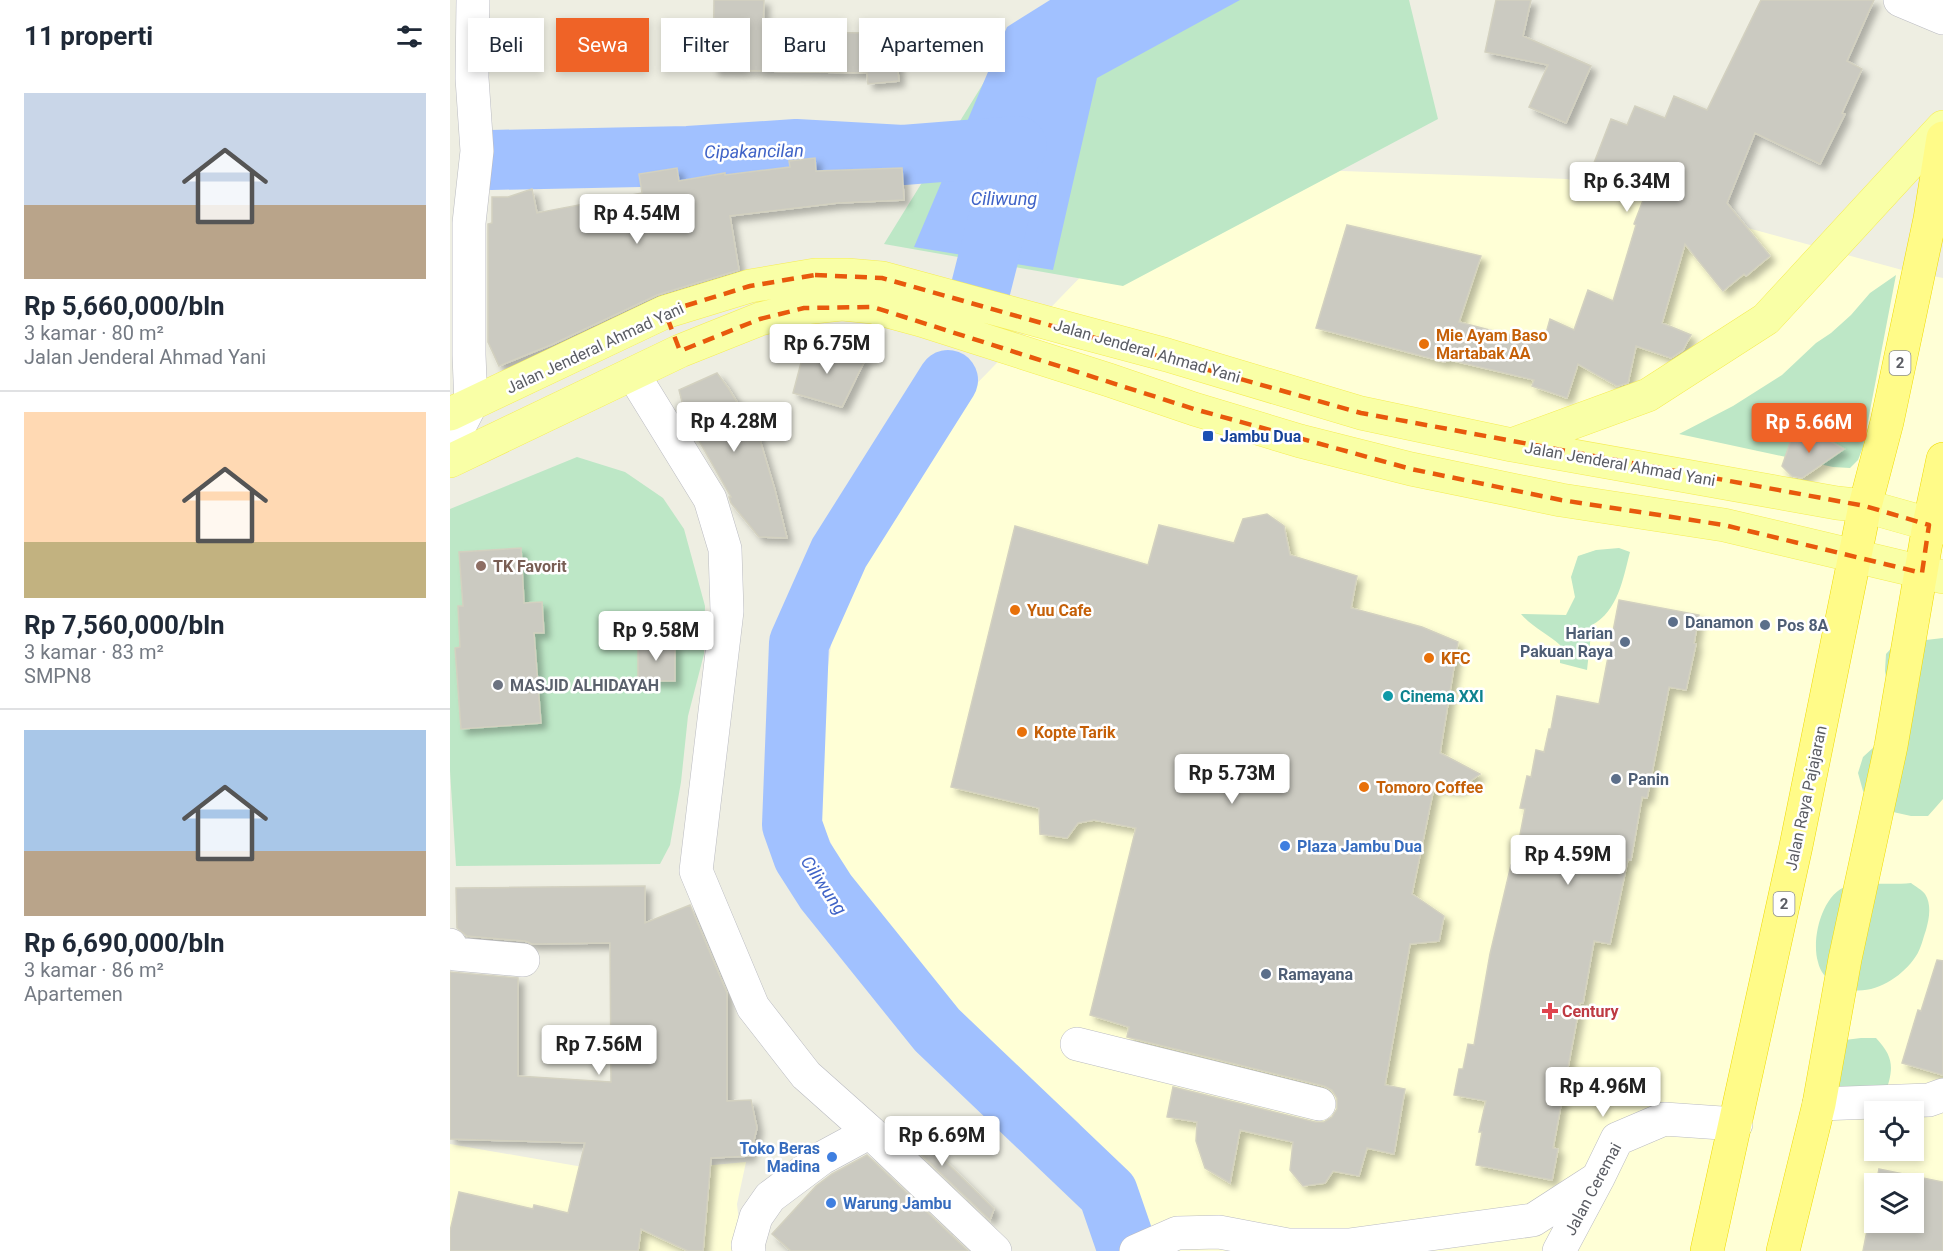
<!DOCTYPE html>
<html lang="id">
<head>
<meta charset="utf-8">
<style>
	:root { --surface:#fff; --page:#f6f6f7; --text:#1f2937; --muted:#747a83; --line:#e0e1e3; --accent:#ef6327 }
	body { margin:0; font-family:Roboto,sans-serif; background:var(--page); color:var(--text); height:100vh; display:flex; flex-direction:column; font-size:22px; white-space:nowrap }
	* { box-sizing:border-box; margin:0 }
	p { font-size:20px; color:var(--muted) }
	.icon { flex:none; width:33px; height:33px; fill:none; stroke:currentColor; stroke-width:2; stroke-linecap:round; stroke-linejoin:round }
	.map { position:relative; flex:1; overflow:hidden }
	.side { display:flex; flex-direction:column; background:var(--surface); width:450px }
	.side>* { flex:none }
	.top-card { position:absolute; left:18px; top:18px; width:570px; height:54px; display:flex; gap:12px }
	.buttons { position:absolute; left:1414px; top:1101px; display:grid; gap:12px }
	.buttons a { display:grid; place-items:center; width:60px; height:60px; border-radius:0px; background:var(--surface); box-shadow:0 3px 9px #0003; font-size:30px }
	.price { position:absolute; translate:-50% -51px; padding:0 14px; border-radius:6px; background:#fff; color:#222; font-size:20px; line-height:39px; filter:drop-shadow(0 2px 3px #0008) }
	.price::after { content:''; position:absolute; left:50%; top:36px; width:18px; height:14px; margin-left:-9px; background:inherit; clip-path:polygon(0 0,100% 0,50% 100%) }
	.price.on { background:var(--accent); color:#fff }
	ul { padding:0; list-style:none }
	li { display:grid; align-content:center; gap:12px; height:318px; padding:0 24px }
	li+li { border-top:2px solid var(--line) }
	li span { display:grid; place-items:center; height:186px; border-radius:0px; color:#555 }
	li>.icon { margin-inline-start:auto }
	span .icon { width:108px; height:108px; fill:#fffc; stroke-width:1 }
	li b { font-size:26px }
	h2 { display:flex; justify-content:space-between; align-items:center; height:72px; padding:0 24px; font-size:26px }
	.pill { padding:0 21px; border-radius:0px; background:var(--surface); box-shadow:0 3px 9px #0003; font-size:21px; line-height:54px }
	.pill.on { background:var(--accent); color:#fff }
	main { display:flex; flex:1; min-height:0 }
	.map>svg:first-child { display:block }
	.commercial { fill:#ffffd6; fill-rule:evenodd }
	.green { fill:#bde7c6 }
	.water { fill:#a1c1ff }
	.lines { fill:none; stroke-linecap:round; stroke-linejoin:round }
	.river { stroke:#a1c1ff; stroke-width:60 }
	.building { fill:#cbcac1; stroke:#d3d1c0; stroke-width:1.5; filter:url(#shadow) }
	.minor-casing { stroke:#babbc1; stroke-width:34 }
	.major-casing { stroke:#f6ed53; stroke-width:34 }
	.highway-casing { stroke:#f0da00; stroke-width:34 }
	.minor { stroke:#fff; stroke-width:33 }
	.major { stroke:#f9ffa6; stroke-width:33 }
	.highway { stroke:#fffb88; stroke-width:33 }
	.marked { fill:none; stroke:#e8590c; stroke-width:4.5; stroke-dasharray:12 8; stroke-linejoin:round }
	.food-dot { fill:#e8710a; stroke:#fff; stroke-width:2 }
	.transit-dot { fill:#1a4fb4; stroke:#fff; stroke-width:2 }
	.education-dot { fill:#8d6e63; stroke:#fff; stroke-width:2 }
	.service-dot { fill:#5c6f8a; stroke:#fff; stroke-width:2 }
	.worship-dot { fill:#6b7280; stroke:#fff; stroke-width:2 }
	.culture-dot { fill:#0f9aa8; stroke:#fff; stroke-width:2 }
	.shop-dot { fill:#3f7fe0; stroke:#fff; stroke-width:2 }
	.health-dot { fill:#e0444e; stroke:#fff; stroke-width:2 }
	.labels { text-anchor:middle; dominant-baseline:central; stroke-width:5; stroke-linejoin:round; paint-order:stroke }
	.shield { fill:#fff; stroke:#8c8d92; stroke-width:1.5 }
	.shield-label { font-size:15px; font-weight:bold; fill:#5a5c63 }
	.food-label { font-size:16px; font-weight:bold; fill:#c56008; stroke:#fff; text-anchor:start }
	.street-label { font-size:16px; fill:#5a5c63; stroke:#fff }
	.transit-label { font-size:16px; font-weight:bold; fill:#164399; stroke:#fff; text-anchor:start }
	.education-label { font-size:16px; font-weight:bold; fill:#785e54; stroke:#fff; text-anchor:start }
	.service-label { font-size:16px; font-weight:bold; fill:#4e5e75; stroke:#fff; text-anchor:start }
	.worship-label { font-size:16px; font-weight:bold; fill:#5b616d; stroke:#fff; text-anchor:start }
	.culture-label { font-size:16px; font-weight:bold; fill:#0d838f; stroke:#fff; text-anchor:start }
	.shop-label { font-size:16px; font-weight:bold; fill:#366cbe; stroke:#fff; text-anchor:start }
	.health-label { font-size:16px; font-weight:bold; fill:#be3a42; stroke:#fff; text-anchor:start }
	.water-label { font-size:18px; font-style:italic; fill:#3f63c7; stroke:#fff }
</style>
</head>
<body>
<main>
<section class="side">
<h2>11 properti<svg class="icon" aria-label="filters" viewBox="0 0 24 24"><path d="M4 7h16M4 17h16"/><circle cx="9" cy="7" r="2"/><circle cx="15" cy="17" r="2"/></svg></h2>
<ul>
<li><span style="background:linear-gradient(#c9d6e8 60%,#b9a48a 0)"><svg class="icon" aria-label="home" viewBox="0 0 24 24"><path d="M3 11l9-7 9 7M6 9v11h12V9"/></svg></span><div><b>Rp 5,660,000/bln</b><p>3 kamar · 80 m²</p><p>Jalan Jenderal Ahmad Yani</p></div></li>
<li><span style="background:linear-gradient(#ffd9b3 70%,#c2b280 0)"><svg class="icon" aria-label="home" viewBox="0 0 24 24"><path d="M3 11l9-7 9 7M6 9v11h12V9"/></svg></span><div><b>Rp 7,560,000/bln</b><p>3 kamar · 83 m²</p><p>SMPN8</p></div></li>
<li><span style="background:linear-gradient(#a9c7e8 65%,#b9a48a 0)"><svg class="icon" aria-label="home" viewBox="0 0 24 24"><path d="M3 11l9-7 9 7M6 9v11h12V9"/></svg></span><div><b>Rp 6,690,000/bln</b><p>3 kamar · 86 m²</p><p>Apartemen</p></div></li>
</ul>
</section>
<div class="map">
<svg width="1493" height="1251" viewBox="0 0 1493 1251">
	<defs>
		<filter id="shadow"><feDropShadow dx="5.5" dy="5.5" stdDeviation="3" flood-color="#0004"/></filter>
	</defs>
	<rect width="100%" height="100%" fill="#eeeee2"/>
	<path class="commercial" d="M864,170L1117,179L1456,271L1493,278V1251H694L629,1123L427,939L359,797L390,584L469,443L645,262ZM1425,1112H1464V1150H1425ZM1425,1184H1464V1222H1425Z
		M0,1144L133,1167L252,1166L296,1162L287,1204L292,1251H0Z"/>
	<path class="green" d="M678,0H959L988,119L673,286L434,244L557,45Z
		M1446,275L1413,447L1408,460L1400,468L1383,467L1229,434L1283,406L1332,375L1366,343L1381,333L1401,315L1420,293Z
		M127,457L175,472L213,498L234,529L255,606L254,654L238,716L231,782L220,845L210,864L6,866L0,771V509Z
		M1169,548L1180,552C1173,579 1168,611 1142,625L1137,670L1110,663V645C1098,634 1082,627 1071,614L1116,615L1125,597L1121,577L1128,556L1146,550Z
		M1463,637L1476,640L1493,638V799L1478,816H1461L1443,812L1425,804L1413,791L1408,773L1413,757L1425,746L1438,689L1435,671L1436,654L1447,642Z
		M1461,883C1465,886 1472,890 1475,894C1482,905 1479,919 1476,930C1473,938 1471,949 1466,956C1449,982 1412,1002 1384,983C1376,978 1370,972 1368,962C1361,939 1372,894 1397,886C1411,882 1443,885 1461,883Z
		M1411,1038H1426C1446,1059 1443,1071 1434,1097L1395,1114L1367,1055L1395,1040Z"/>
	<path class="water" d="M600,0H790L647,78L603,270L464,247L557,27Z"/>
	<g class="lines">
		<path class="river" d="M41,160L238,156L346,149L453,155L567,146
			M531,287L558,180
			M498,380L389,553L349,643L342,825L353,856L376,892L487,1030L658,1193L678,1251"/>
	</g>
	<path class="building" d="M264,0H314L313,31L413,33V29L443,25L449,81L418,84L417,73L263,70Z
		M1046,0H1081L1073,36L1141,66L1116,123L1079,107L1098,65L1035,52Z
		M1311,0H1424L1397,61L1412,69L1392,113L1395,114L1370,164L1305,133L1277,203L1320,256L1296,276L1294,274L1273,291L1235,244L1212,323L1241,335L1233,350L1221,358L1186,346L1178,383L1167,386L1128,364L1117,398L1082,386L1084,380L996,359L995,362L866,328L897,225L1031,256L1009,322L1093,344L1100,319L1124,330L1138,290L1163,301L1186,225L1184,224L1197,190L1142,168L1161,119L1177,125L1185,106L1215,118L1224,96L1257,110Z
		M365,158L366,171L452,168L454,200L388,203L280,216L289,270L207,295L103,344L49,366L38,342V224L42,223V197H58L82,189L87,213L192,193L189,174L227,168L229,181L275,173V175L340,167L339,161Z
		M356,344L416,358L392,407L343,393Z
		M267,373L279,389L310,440L325,490L337,538L309,537L281,503L279,497H281L236,418L229,390Z
		M1363,431L1394,449L1352,478L1342,476L1332,466L1341,440Z
		M817,514L834,526L840,555L907,576L901,608L972,627L1008,642L990,753L1030,774L1008,790L984,787L962,894L994,916L989,941L960,944L935,1085L955,1089L944,1154L917,1148L909,1176L883,1171L875,1183L853,1186L840,1170L843,1142L790,1130L780,1183L755,1168L746,1141L747,1122L717,1117L723,1087L865,1122H874L882,1117L887,1109V1098L882,1090L874,1086L677,1037L679,1027L640,1015L686,828L644,820L628,823L617,838L590,834L589,808L501,787L565,526L698,565L709,525L784,543L793,519Z
		M71,548L74,603L92,602L94,633H84L91,723L11,729L5,648L10,647L8,606H13L9,552Z
		M1169,600L1249,615L1244,643L1246,644L1236,690L1219,687L1197,798L1192,797L1181,860L1178,859L1160,944L1144,941L1133,1003H1130L1103,1148L1108,1149L1102,1180L1026,1165L1032,1132H1029L1036,1101L1004,1095L1009,1069H1013L1018,1044L1024,1045L1040,954L1061,865L1064,866L1075,809L1070,808L1077,776L1081,777L1086,750L1094,752L1099,729H1101L1107,696L1149,704Z
		M188,644H225V681H188Z
		M195,886V923L240,905L277,993V1101L301,1100L307,1128L300,1156L261,1158L253,1251H238L191,1229L188,1251H0V1231L9,1192L83,1209L84,1205L118,1213L135,1143L0,1139V972L68,978V1076L161,1082L160,943L82,944L75,941L17,936L7,928L6,888Z
		M1487,960L1493,961V1075L1452,1063L1468,1010L1471,1011Z
		M450,1117L544,1209L540,1220L441,1126Z
		M417,1155L518,1251H341L322,1234L366,1186L382,1174Z
		M1429,1169L1493,1182V1251H1413L1425,1190V1222H1464V1184H1426Z"/>
	<g class="lines">
		<g class="minor-casing">
			<path id="minor" d="M1450,0L1493,18
				M183,374L260,499L275,549L277,611L246,871L303,1007L356,1075L420,1132L545,1251
				M0,444L21,404L19,355V223L27,151L22,78L23,0
				M0,945L5,954L73,960
				M627,1044L869,1104
				M1369,1104L1479,1100L1493,1095
				M299,1251L298,1245L306,1217L320,1197L372,1158L420,1132
				M686,1251L727,1233L769,1232L838,1245H899L1083,1220L1148,1178
				M1109,1251L1148,1178L1167,1139L1214,1119L1286,1124"/>
		</g>
		<g class="major-casing">
			<path id="major" d="M0,414L215,312L300,286L365,275H397L432,278L616,328L717,355L911,413L1062,445L1387,503L1415,506L1493,528
				M1064,444L1198,395L1316,319L1493,127
				M0,461L230,351L310,319L354,308L392,304L423,307L471,320L659,380L744,409L850,441L961,469L1111,500L1274,525L1493,577"/>
		</g>
		<g class="highway-casing">
			<path id="highway" d="M1257,1251L1346,846L1415,506L1437,422L1480,219L1493,138
				M1333,1251L1369,1104L1395,959L1441,746L1479,525L1493,459"/>
		</g>
		<use href="#minor" class="minor"/>
		<use href="#major" class="major"/>
		<use href="#highway" class="highway"/>
	</g>
	<path class="marked" d="M365,275L432,278L911,413L1415,506L1479,525L1472,573L1274,525L1111,500L961,469L744,409L423,307L354,308L310,319L230,351L215,312L300,286Z"/>
	<g class="food-dot">
		<circle cx="974" cy="344" r="6"/>
		<circle cx="565" cy="610" r="6"/>
		<circle cx="979" cy="658" r="6"/>
		<circle cx="572" cy="732" r="6"/>
		<circle cx="914" cy="787" r="6"/>
	</g>
	<rect class="transit-dot" x="752" y="430" width="12" height="12" rx="3"/>
	<circle class="education-dot" cx="31" cy="566" r="6"/>
	<g class="service-dot">
		<circle cx="1223" cy="622" r="6"/>
		<circle cx="1315" cy="625" r="6"/>
		<circle cx="1175" cy="642" r="6"/>
		<circle cx="1166" cy="779" r="6"/>
		<circle cx="816" cy="974" r="6"/>
	</g>
	<circle class="worship-dot" cx="48" cy="685" r="6"/>
	<circle class="culture-dot" cx="938" cy="696" r="6"/>
	<g class="shop-dot">
		<circle cx="835" cy="846" r="6"/>
		<circle cx="382" cy="1157" r="6"/>
		<circle cx="381" cy="1203" r="6"/>
	</g>
	<path class="health-dot" d="M1097 1002h6v6h6v6h-6v6h-6v-6h-6v-6h6z"/>
	<g class="labels">
		<g class="shield">
			<rect x="1439.5" y="351" width="21" height="24" rx="4.5"/>
			<rect x="1323.5" y="892" width="21" height="24" rx="4.5"/>
		</g>
		<g class="shield-label">
			<text x="1450" y="363">2</text>
			<text x="1334" y="904">2</text>
		</g>
		<g class="food-label">
			<text x="986" y="335">Mie Ayam Baso<tspan x="986" dy="18">Martabak AA</tspan></text>
			<text x="577" y="610">Yuu Cafe</text>
			<text x="991" y="658">KFC</text>
			<text x="584" y="732">Kopte Tarik</text>
			<text x="926" y="787">Tomoro Coffee</text>
		</g>
		<g class="street-label">
			<text transform="translate(145 348) rotate(-25)">Jalan Jenderal Ahmad Yani</text>
			<text transform="translate(697 351) rotate(16)">Jalan Jenderal Ahmad Yani</text>
			<text transform="translate(1170 464) rotate(10)">Jalan Jenderal Ahmad Yani</text>
			<text transform="translate(1356 798) rotate(-78)">Jalan Raya Pajajaran</text>
			<text transform="translate(1143 1189) rotate(-62)">Jalan Ceremai</text>
		</g>
		<g class="transit-label">
			<text x="770" y="436">Jambu Dua</text>
		</g>
		<g class="education-label">
			<text x="43" y="566">TK Favorit</text>
		</g>
		<g class="service-label">
			<text x="1235" y="622">Danamon</text>
			<text x="1327" y="625">Pos 8A</text>
			<text x="1163" y="633" text-anchor="end">Harian<tspan x="1163" dy="18">Pakuan Raya</tspan></text>
			<text x="1178" y="779">Panin</text>
			<text x="828" y="974">Ramayana</text>
		</g>
		<g class="worship-label">
			<text x="60" y="685">MASJID ALHIDAYAH</text>
		</g>
		<g class="culture-label">
			<text x="950" y="696">Cinema XXI</text>
		</g>
		<g class="shop-label">
			<text x="847" y="846">Plaza Jambu Dua</text>
			<text x="370" y="1148" text-anchor="end">Toko Beras<tspan x="370" dy="18">Madina</tspan></text>
			<text x="393" y="1203">Warung Jambu</text>
		</g>
		<g class="health-label">
			<text x="1112" y="1011">Century</text>
		</g>
		<g class="water-label">
			<text transform="translate(304 151) rotate(-1)">Cipakancilan</text>
			<text x="554" y="198">Ciliwung</text>
			<text transform="translate(374 885) rotate(56)">Ciliwung</text>
		</g>
	</g>
</svg>
<div class="buttons">
<a><svg class="icon" aria-label="locate" viewBox="0 0 24 24"><circle cx="12" cy="12" r="6"/><path d="M12 2v4M12 18v4M2 12h4M18 12h4"/></svg></a>
<a><svg class="icon" aria-label="layers" viewBox="0 0 24 24"><path d="M12 4l9 5-9 5-9-5zM3 14l9 5 9-5"/></svg></a>
</div>
<b class="price" style="left:1177px;top:213px">Rp 6.34M</b>
<b class="price" style="left:187px;top:245px">Rp 4.54M</b>
<b class="price" style="left:377px;top:375px">Rp 6.75M</b>
<b class="price" style="left:284px;top:453px">Rp 4.28M</b>
<b class="price on" style="left:1359px;top:454px">Rp 5.66M</b>
<b class="price" style="left:206px;top:662px">Rp 9.58M</b>
<b class="price" style="left:782px;top:805px">Rp 5.73M</b>
<b class="price" style="left:1118px;top:886px">Rp 4.59M</b>
<b class="price" style="left:149px;top:1076px">Rp 7.56M</b>
<b class="price" style="left:1153px;top:1118px">Rp 4.96M</b>
<b class="price" style="left:492px;top:1167px">Rp 6.69M</b>
<div class="top-card">
<a class="pill">Beli</a>
<a class="pill on">Sewa</a>
<a class="pill">Filter</a>
<a class="pill">Baru</a>
<a class="pill">Apartemen</a>
</div>
</div>
</main>
</body>
</html>
